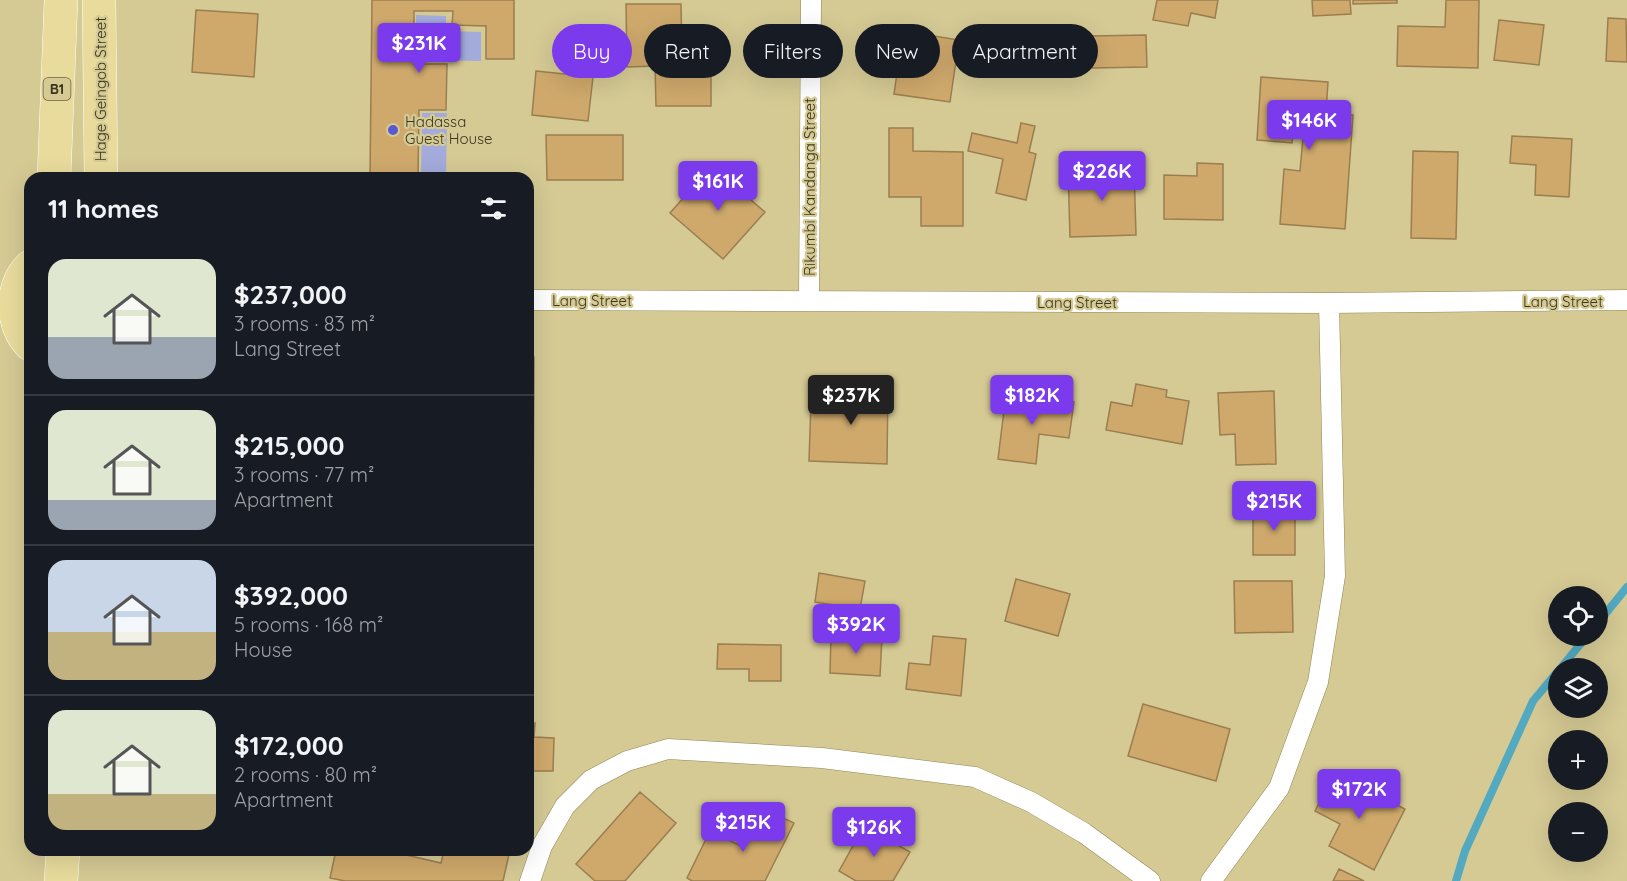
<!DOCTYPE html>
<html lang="en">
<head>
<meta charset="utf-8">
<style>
	:root { --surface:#171b24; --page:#20242c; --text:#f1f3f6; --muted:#9ea1a6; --line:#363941; --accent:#7c3aed }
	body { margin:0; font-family:Quicksand,sans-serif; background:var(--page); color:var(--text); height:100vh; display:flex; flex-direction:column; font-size:22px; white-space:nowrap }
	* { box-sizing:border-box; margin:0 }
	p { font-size:20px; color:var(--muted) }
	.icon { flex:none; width:33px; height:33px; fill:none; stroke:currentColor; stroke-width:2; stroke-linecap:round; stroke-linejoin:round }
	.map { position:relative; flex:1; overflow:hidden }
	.side { position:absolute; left:24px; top:172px; width:510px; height:684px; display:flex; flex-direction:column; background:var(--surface); border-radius:18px; box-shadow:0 6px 24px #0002 }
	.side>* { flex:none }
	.guide { position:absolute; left:552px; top:24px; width:570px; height:54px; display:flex; gap:12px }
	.fabs { position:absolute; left:1548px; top:586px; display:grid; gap:12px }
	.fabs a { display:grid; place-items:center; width:60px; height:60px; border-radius:50%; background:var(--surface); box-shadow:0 6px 24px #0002; font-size:30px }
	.price { position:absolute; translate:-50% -51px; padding:0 14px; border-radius:6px; background:var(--accent); color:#fff; font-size:20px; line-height:39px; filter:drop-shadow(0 2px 3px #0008) }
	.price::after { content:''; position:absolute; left:50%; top:36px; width:18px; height:14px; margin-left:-9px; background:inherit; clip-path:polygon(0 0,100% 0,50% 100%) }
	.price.active { background:#222; color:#fff }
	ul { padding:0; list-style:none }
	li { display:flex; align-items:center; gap:18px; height:150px; padding:0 24px }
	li+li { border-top:2px solid var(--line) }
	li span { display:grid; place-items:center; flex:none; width:168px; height:120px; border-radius:18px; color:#555 }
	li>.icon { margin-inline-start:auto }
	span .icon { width:72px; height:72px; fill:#fffc; stroke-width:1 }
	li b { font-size:26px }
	h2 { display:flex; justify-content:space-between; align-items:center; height:72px; padding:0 24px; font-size:26px }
	.tag { padding:0 21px; border-radius:27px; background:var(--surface); box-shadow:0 6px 24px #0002; font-size:21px; line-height:54px }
	.tag.active { background:var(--accent); color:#fff }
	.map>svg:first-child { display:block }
	.green { fill:#a3abdc }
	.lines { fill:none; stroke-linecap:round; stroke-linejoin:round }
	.stream { stroke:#52a9c0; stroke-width:8 }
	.building { fill:#cfa96c; stroke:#9b7e50; stroke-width:1.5 }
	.minor-casing { stroke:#908652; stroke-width:21 }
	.trunk-casing { stroke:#fff; stroke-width:34 }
	.minor { stroke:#fff; stroke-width:20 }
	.trunk { stroke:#e8db9c; stroke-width:33 }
	.poi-dot { fill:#5858cf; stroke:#d5ca94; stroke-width:2 }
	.labels { text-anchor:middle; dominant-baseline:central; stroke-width:4.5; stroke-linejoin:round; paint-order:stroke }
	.shield { fill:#d5ca94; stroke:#686242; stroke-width:1.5 }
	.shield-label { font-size:14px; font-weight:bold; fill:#3a351f }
	.street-label { font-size:15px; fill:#3a351f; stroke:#d5ca94 }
	.poi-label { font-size:15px; fill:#3a351f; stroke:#d5ca94; text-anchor:start }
</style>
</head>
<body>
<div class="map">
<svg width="1627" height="881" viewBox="0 0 1627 881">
	<rect width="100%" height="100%" fill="#d5ca94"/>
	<path class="green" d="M416,15L446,16V31L481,32V61L416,60Z
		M422,113H447L446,178H421Z"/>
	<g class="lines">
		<path class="stream" d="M1598,623L1627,587
			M1560,669L1587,636
			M1456,881L1465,851L1533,701L1558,671"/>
	</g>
	<path class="building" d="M372,0H514V59H486V26L452,25L453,11H414V64H447L446,110H419L418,178H370Z
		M1157,0H1218L1215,18L1191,13L1188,26L1153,20Z
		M1312,0H1350L1351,14L1313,16Z
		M1353,0H1397V3L1353,4Z
		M1446,0H1479L1478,68L1397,66L1398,26L1445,27Z
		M626,4H681L682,61L711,60V106H656L655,66L627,67Z
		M196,10L258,14L254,77L192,72Z
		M1608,18L1626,19L1627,62L1606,61Z
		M1499,20L1544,25L1539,65L1494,60Z
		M903,31L959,40L950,102L894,94Z
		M1146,35L1147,67L1092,68L1091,36Z
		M536,71L593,77L588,121L532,115Z
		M1261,77L1328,82L1326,113L1353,115L1345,229L1280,224L1284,169L1300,171L1304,126L1317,127L1318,118L1294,116L1292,143L1257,140Z
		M1021,123L1035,126L1029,152L1036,154L1026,200L996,193L1003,159L968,151L972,133L1017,143Z
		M889,128H913V151L963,152V226H921V197H889Z
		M546,135H623V180H547Z
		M1512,136L1572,139L1569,197L1535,195L1536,165L1510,163Z
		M1413,151L1458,152L1456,239L1411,238Z
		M1197,163L1223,164V220L1164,219V175L1197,176Z
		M712,166L765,212L723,259L670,213Z
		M1134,167L1136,235L1070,237L1068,169Z
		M528,357H534L533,542H528Z
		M839,383L888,385L887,464L809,461L811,401L839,402Z
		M1136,384L1167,390L1166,397L1189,401L1182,444L1106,430L1111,402L1132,406Z
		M1274,391L1276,464L1236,465L1235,434L1220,435L1218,393Z
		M1006,394L1074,402L1069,438L1039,434L1036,464L998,459Z
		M1253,510H1295V555H1253Z
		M819,573L865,581L860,609L815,602Z
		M1016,579L1070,594L1058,636L1005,621Z
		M1234,581H1292L1293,632L1235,633Z
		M831,634L882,637L880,676L830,673Z
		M933,636L966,639L961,696L906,689L909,663L930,665Z
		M718,644L781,645V681H749V669H717Z
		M1143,704L1230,729L1216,781L1128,756Z
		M528,723H535L534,737L554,738L553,771H528Z
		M1335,773L1405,809L1374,870L1329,846L1340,824L1315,811Z
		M640,792L676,823L625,881H595L576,864Z
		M762,808L794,823L765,881H692L687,878L710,831L743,847Z
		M864,826L910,852L893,881H856L839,871Z
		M336,850H385L441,863L444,850H510L503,881H345L330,878Z
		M1339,869L1364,881H1333Z"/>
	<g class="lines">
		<g class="minor-casing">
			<path id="minor" d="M528,300L1329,303L1627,300
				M809,301L811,0
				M530,881L542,846L565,806L591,780L627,761L668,749L822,758L975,777L1031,802L1084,833L1150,881
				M1211,881L1279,788L1318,682L1335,576L1329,303"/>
		</g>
		<g class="trunk-casing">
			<path id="trunk" d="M99,0L101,178
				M54,178L61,0
				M30,267C10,288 11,323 30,344
				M61,881L63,850"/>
		</g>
		<use href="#minor" class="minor"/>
		<use href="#trunk" class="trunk"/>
	</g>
	<circle class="poi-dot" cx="393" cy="130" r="6"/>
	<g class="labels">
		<rect class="shield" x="43.5" y="78" width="27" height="22" rx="4.5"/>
		<g class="shield-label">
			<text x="57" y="89">B1</text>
		</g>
		<g class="street-label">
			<text transform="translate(100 89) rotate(-90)">Hage Geingob Street</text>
			<text transform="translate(809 187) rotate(-90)">Rikumbi Kandanga Street</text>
			<text x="592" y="300">Lang Street</text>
			<text x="1563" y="301">Lang Street</text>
			<text x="1077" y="302">Lang Street</text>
		</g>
		<g class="poi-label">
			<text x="405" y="121">Hadassa<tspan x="405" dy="17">Guest House</tspan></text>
		</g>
	</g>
</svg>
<div class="fabs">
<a><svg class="icon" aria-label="locate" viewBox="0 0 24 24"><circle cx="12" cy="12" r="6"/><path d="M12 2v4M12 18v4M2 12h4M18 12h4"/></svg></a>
<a><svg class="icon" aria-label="layers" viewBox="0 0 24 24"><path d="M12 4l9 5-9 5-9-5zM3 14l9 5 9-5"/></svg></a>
<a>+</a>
<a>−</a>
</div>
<b class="price" style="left:419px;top:74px">$231K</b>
<b class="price" style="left:1309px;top:151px">$146K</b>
<b class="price" style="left:1102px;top:202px">$226K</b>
<b class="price" style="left:718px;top:212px">$161K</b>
<b class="price active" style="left:851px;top:426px">$237K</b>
<b class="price" style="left:1032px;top:426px">$182K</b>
<b class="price" style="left:1274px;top:532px">$215K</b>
<b class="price" style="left:856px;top:655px">$392K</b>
<b class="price" style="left:1359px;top:820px">$172K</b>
<b class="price" style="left:743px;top:853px">$215K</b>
<b class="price" style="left:874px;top:858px">$126K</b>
<div class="guide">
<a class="tag active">Buy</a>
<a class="tag">Rent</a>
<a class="tag">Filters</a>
<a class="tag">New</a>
<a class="tag">Apartment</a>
</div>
<section class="side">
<h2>11 homes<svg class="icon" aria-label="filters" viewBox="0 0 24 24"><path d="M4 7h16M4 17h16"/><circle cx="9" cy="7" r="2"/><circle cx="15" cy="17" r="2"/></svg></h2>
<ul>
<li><span style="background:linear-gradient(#dfe7d0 65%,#9aa5b1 0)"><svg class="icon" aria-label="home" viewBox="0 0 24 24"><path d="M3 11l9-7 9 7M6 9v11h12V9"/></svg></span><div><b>$237,000</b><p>3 rooms · 83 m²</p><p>Lang Street</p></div></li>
<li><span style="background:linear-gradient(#dfe7d0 75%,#9aa5b1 0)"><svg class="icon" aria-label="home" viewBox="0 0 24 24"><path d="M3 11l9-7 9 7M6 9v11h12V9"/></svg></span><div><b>$215,000</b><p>3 rooms · 77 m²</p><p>Apartment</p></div></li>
<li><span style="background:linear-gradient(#c9d6e8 60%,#c2b280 0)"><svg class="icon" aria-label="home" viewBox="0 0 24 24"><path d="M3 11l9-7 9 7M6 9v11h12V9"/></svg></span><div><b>$392,000</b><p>5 rooms · 168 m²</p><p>House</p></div></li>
<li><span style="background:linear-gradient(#dfe7d0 70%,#c2b280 0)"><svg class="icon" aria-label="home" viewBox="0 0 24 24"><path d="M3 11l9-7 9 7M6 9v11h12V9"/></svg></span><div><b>$172,000</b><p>2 rooms · 80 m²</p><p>Apartment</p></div></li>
</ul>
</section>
</div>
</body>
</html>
